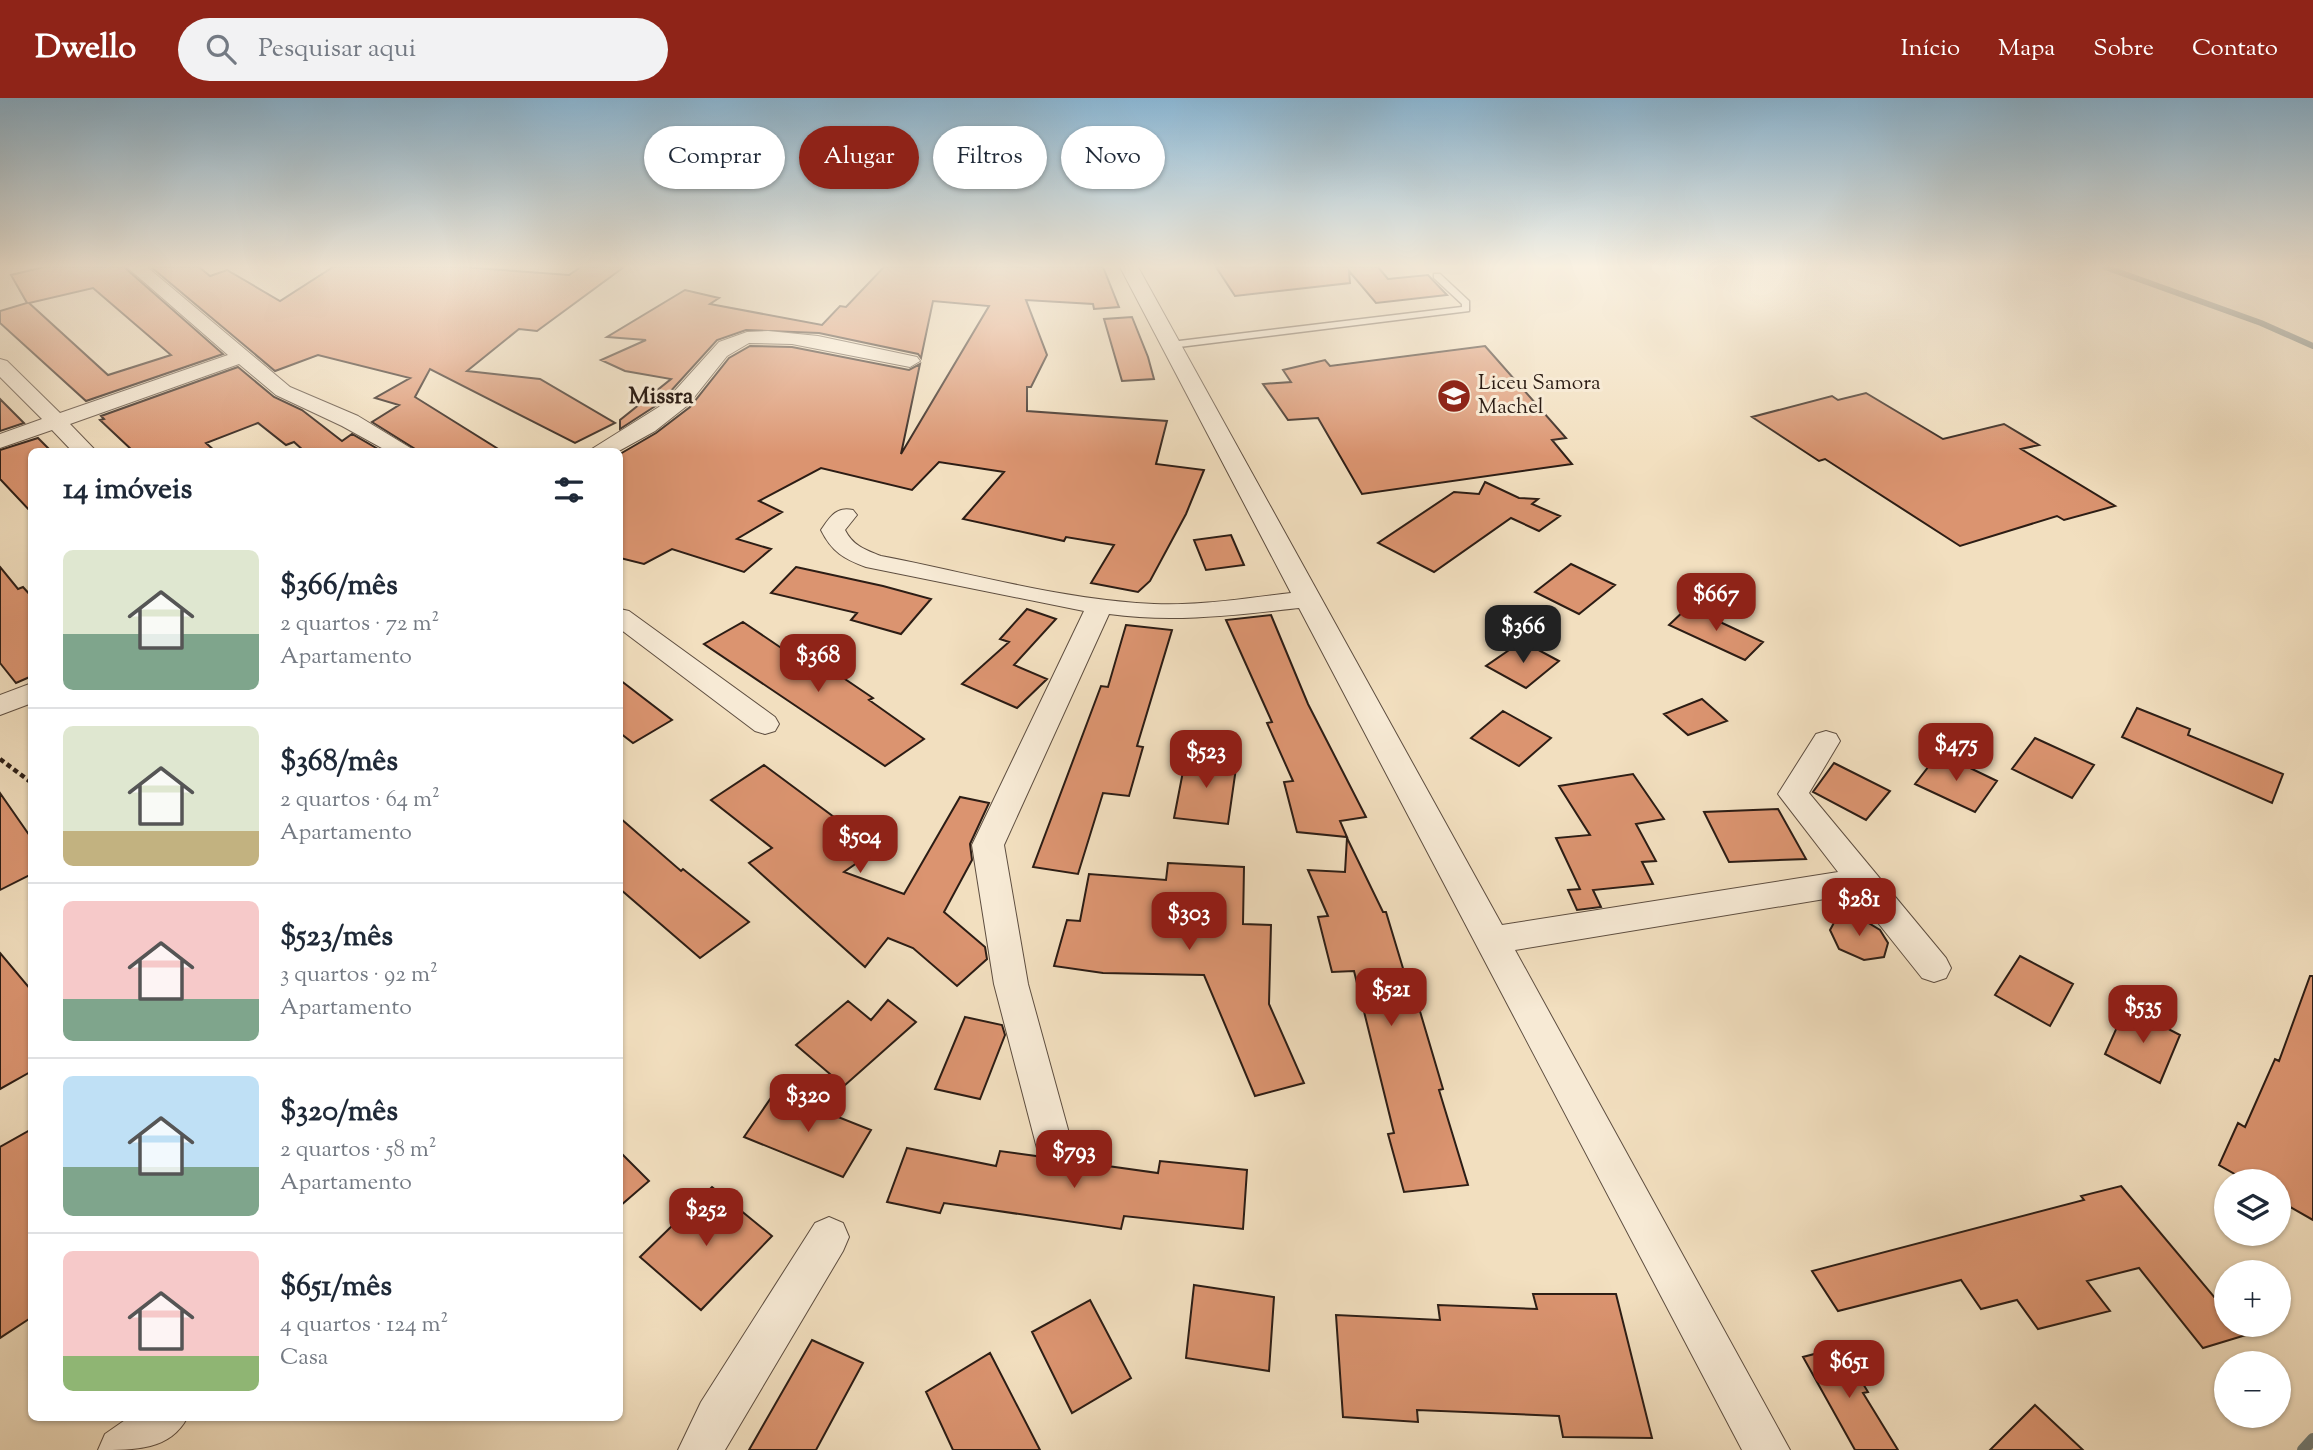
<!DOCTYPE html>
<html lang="pt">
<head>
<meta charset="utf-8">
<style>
	:root { --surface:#fff; --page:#f2f2f3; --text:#1f2937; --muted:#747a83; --line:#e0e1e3; --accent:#8f2418 }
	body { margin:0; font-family:"Sorts Mill Goudy",serif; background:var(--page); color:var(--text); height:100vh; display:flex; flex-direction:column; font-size:26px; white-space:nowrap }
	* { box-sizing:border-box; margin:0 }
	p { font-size:23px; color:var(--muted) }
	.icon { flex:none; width:38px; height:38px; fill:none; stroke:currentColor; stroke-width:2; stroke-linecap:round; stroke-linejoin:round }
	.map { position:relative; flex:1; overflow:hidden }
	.side { position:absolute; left:28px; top:350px; width:595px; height:973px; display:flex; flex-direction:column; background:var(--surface); border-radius:10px; box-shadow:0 2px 5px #0004 }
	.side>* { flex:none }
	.hud { position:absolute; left:644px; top:28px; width:665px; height:63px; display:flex; gap:14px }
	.controls { position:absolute; left:2214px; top:1071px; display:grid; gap:14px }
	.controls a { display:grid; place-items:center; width:77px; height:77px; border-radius:50%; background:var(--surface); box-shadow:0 2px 5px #0004; font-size:35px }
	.price { position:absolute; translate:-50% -60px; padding:0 16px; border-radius:14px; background:var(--accent); color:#fff; font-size:23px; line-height:46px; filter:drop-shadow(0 2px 4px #0008) }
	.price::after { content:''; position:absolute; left:50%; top:42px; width:21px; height:16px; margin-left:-10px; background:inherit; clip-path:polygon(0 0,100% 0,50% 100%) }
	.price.current { background:#222; color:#fff }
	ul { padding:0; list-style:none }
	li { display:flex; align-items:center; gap:21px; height:175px; padding:0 35px }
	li+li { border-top:2px solid var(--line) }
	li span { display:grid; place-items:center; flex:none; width:196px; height:140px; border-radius:10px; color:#555 }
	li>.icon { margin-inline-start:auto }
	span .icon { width:84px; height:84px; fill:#fffc; stroke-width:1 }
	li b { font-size:30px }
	h2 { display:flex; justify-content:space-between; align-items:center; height:84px; padding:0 35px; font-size:30px }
	.tag { padding:0 24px; border-radius:32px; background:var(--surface); box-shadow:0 2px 5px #0004; font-size:24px; line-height:63px }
	.tag.current { background:var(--accent); color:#fff }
	header { display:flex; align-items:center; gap:42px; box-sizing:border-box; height:98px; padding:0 35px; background:var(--accent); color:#fff }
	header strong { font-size:33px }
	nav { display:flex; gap:38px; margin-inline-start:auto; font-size:24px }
	.search { width:490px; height:63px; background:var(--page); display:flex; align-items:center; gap:18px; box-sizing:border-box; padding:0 24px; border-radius:38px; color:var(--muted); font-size:26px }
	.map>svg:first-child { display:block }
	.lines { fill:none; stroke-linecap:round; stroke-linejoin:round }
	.stream-far1 { stroke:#707c77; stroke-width:6 }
	.stream { stroke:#707c77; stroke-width:12 }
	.building { fill:#db9470; stroke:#2c1d15; stroke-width:2; fill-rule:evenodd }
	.lane-casing { stroke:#5e4e40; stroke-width:3 }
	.street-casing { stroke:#5e4e40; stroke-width:2 }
	.path { stroke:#2c1d15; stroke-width:4.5; stroke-dasharray:5 3.5; stroke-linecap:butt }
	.lane { fill:#f7ead5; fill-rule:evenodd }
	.street { fill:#f7ead5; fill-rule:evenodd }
	.labels { text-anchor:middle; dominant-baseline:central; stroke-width:6; stroke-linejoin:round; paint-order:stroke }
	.far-poi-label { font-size:21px; fill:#2c1d15; stroke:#f7ead5; text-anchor:start }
	.far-neighbourhood-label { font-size:23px; font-weight:bold; fill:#2c1d15; stroke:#f7ead5 }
</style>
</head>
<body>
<header>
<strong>Dwello</strong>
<div class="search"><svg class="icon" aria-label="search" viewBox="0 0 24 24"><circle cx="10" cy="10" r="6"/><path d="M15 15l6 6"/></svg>Pesquisar aqui</div>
<nav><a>Início</a><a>Mapa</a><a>Sobre</a><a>Contato</a></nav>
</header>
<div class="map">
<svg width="2313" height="1352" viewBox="0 0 2313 1352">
	<rect width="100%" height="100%" fill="#f2dfbf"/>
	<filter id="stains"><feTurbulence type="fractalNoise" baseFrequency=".00286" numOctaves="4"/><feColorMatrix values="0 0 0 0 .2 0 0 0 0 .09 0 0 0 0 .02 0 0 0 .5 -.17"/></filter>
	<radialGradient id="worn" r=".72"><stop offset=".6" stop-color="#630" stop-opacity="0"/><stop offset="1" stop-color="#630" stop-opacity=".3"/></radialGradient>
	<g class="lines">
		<path class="stream-far1" d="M2105,169L2261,225L2313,248"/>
		<path class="stream" d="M2303,1352L2313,1341"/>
	</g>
	<path class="building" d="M44,169H124L223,256L86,303L0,225V213L27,205L11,177ZM93,190L171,257L108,277L29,205Z
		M151,169H199L210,178L227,172L280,203L333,169H463L569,177L581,169H624L537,233L519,231L467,273L540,281L615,325L575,345L430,271L415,299L503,354H420L372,324L399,307L375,300L410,280L318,257L275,273Z
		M884,169H1103L1119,209L1094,211L1093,206L1026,202L1047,257L1031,289H1027V313L1167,323L1156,366L1204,372L1186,416L1150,483L1138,494L1091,485L1114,447L1066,439L1064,443L963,421L1004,374L939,364L912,392L821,370L759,403L782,414L737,441L771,451L744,474L672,451L644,466L620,460V356L656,335L690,309L729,260L750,248L792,249L909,272L920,266L901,356L989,208L933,203L921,260L918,256L819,235L746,232L717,242L660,305L620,331V322L671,281L625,273L601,262L646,242L607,239L685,192L719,200L710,206L822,227L840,208L846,209Z
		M1216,169H1378L1388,181L1428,177L1447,197L1376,205L1349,173L1350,185L1235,198Z
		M1132,219L1148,259L1154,281L1122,283L1104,221Z
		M1485,248L1566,340L1552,342L1572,366L1362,396L1318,320L1288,322L1263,286L1291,284L1283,272L1325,262L1330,268Z
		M238,269L274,299L302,312L342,343L352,336L383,354H305L294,344L286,347L258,325L206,345L216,354H134L100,322L104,321L101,318Z
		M1866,295L1943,341L2004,326L2039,347L2021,351L2115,408L2064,422L2057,418L1960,448L1825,361L1819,363L1752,319L1832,298L1838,302Z
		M0,301L24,325L0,333Z
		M38,340L52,354H32V415L0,381V352Z
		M1485,384L1519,400L1538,401L1532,406L1560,418L1539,433L1511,420L1434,474L1378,445L1454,394L1479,396Z
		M1231,437L1244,467L1206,472L1194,442Z
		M1571,466L1615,487L1579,516L1535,494Z
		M0,469L18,491L23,489L32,499V578L16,585L0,565Z
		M796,469L883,488L931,501L901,536L851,522L857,515L771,495Z
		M1688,509L1763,544L1745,562L1669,527Z
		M1027,511L1056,521L1014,567L1047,581L1017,610L962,586L1009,544L1000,541Z
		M1271,517L1308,606L1366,719L1340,723L1347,739L1297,734L1284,684L1293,683L1267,625L1272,624L1226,522Z
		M743,524L824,579L833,573L873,600L869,602L924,641L885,668L704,546Z
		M1126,527L1172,532L1137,648L1143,649L1129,698L1103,695L1078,776L1033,769L1101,588L1108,589Z
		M1515,548L1533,549L1559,563L1526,590L1486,568Z
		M620,582L672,622L633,645L620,635Z
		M1702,601L1727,623L1688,637L1664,616Z
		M2137,610L2190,631L2188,637L2283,676L2272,705L2122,639Z
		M1503,613L1551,640L1519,668L1471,640Z
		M2035,640L2094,667L2072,700L2012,671Z
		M1939,655L1997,683L1975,714L1915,686Z
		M1186,658L1237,663L1228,726L1174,720Z
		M1834,665L1890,693L1866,722L1813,694Z
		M764,667L877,751L844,774L904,796L960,699L989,705L970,746L972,762L944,814L985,849L987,861L957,888L913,850L888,840L865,869L749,765L772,750L711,702Z
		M1633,676L1664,721L1636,726L1656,763L1642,764L1653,786L1593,792L1601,809L1577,812L1568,792L1580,791L1556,740L1590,737L1559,688Z
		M0,695L32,741V776L0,792Z
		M1778,711L1806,761L1729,764L1704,714Z
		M620,720L681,773L683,771L749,824L700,860L620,791Z
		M1347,740L1383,814H1386L1415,910H1419L1443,991L1439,992L1468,1087L1404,1094L1388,1036L1394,1035L1354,873L1332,874L1318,819L1328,818L1308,772L1345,774Z
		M1168,765L1244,769L1243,826L1271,827L1269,906L1304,985L1255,998L1204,877L1103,875L1054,868L1067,822L1080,823L1089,776L1166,782Z
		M1844,819L1862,821L1880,832L1888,845L1884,859L1864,862L1839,851L1830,832L1836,821Z
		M0,855L32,893V973L0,991Z
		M2020,858L2073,886L2050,928L1995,897Z
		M2310,878H2313V1122L2278,1102V1083H2247L2219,1067L2238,1025L2245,1029L2275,961L2279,963Z
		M888,902L916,924L844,988L796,947L848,903L871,922Z
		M2126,909L2180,937L2160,985L2105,956Z
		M965,919L1002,927L1005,937L980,1001L935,991Z
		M775,994L871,1032L843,1079L744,1039Z
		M32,1031V1219L0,1240V1049Z
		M907,1050L996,1068L1000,1053L1036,1058L1052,1066L1065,1062L1158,1075L1160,1063L1247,1072L1243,1131L1124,1118L1121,1131L944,1105L940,1115L887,1104Z
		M620,1054L649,1083L620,1108Z
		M2121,1088L2226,1213V1227H2237L2246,1237L2203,1250L2139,1170L2087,1183L2110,1213L2038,1231L2017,1202L1981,1211L1961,1182L1838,1213L1812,1173L2084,1102L2081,1098Z
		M712,1089L772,1138L701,1212L640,1159Z
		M1194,1187L1274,1199L1269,1273L1186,1260Z
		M1533,1196H1616L1652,1340L1563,1339L1559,1318L1417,1312L1418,1324L1343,1319L1336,1217L1440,1222L1438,1207L1537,1211Z
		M1090,1202L1131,1280L1072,1315L1032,1234Z
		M812,1242L863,1265L816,1352H749Z
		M1841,1249L1868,1294L1863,1295L1898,1352H1855L1803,1259Z
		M990,1255L1040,1352H953L926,1294Z
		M2035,1307L2083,1352H1990Z"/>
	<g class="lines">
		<g class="lane-casing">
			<path id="lane" d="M1434,176H1440L1469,203V213L1171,250L1166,247L1171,244L1462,209V206L1434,180Z"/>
		</g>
		<g class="street-casing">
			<path id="street" d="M127,169H147L290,289L358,318L417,354H389L342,328L276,297L239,266L70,326L97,354H73L52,332L0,350V336L42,321L0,279V261L7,263L60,315L228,257Z
				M1120,169H1138L1502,827L1838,774L1778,696L1816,636L1826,633L1836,636L1840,643L1809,695L1946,860L1951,870L1946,880L1934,884L1922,880L1855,796L1515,852L1790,1352H1742L1299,510C1234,517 1174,525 1109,516L1004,747L1028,886L1072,1046L1067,1058L1053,1064L1039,1058L994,886L972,747L1084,513L866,469C844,461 832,454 821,432C830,419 836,408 853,412L857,417L845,432C853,448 866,452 881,458C970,475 1063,502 1154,506C1200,508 1246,500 1291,495Z
				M768,233L818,238L917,259L920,263L910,269L792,246L749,245L727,258L688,307L655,333L617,354H587L662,307L719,244L747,234Z
				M620,511L629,513L775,619L779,626L775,633L765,636L755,633L620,531Z
				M32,585V605L0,617V597Z
				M829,1119L843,1125L849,1139L843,1153L725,1352H678L701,1304L815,1125Z
				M128,1320H187C170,1352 136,1352 98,1352L105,1336Z"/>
		</g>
		<path class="path" d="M0,661L32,685"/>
		<use href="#lane" class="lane"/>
		<use href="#street" class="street"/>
	</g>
	<linearGradient id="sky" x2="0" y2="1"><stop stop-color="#8ab7d5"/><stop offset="0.47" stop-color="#f9f1e2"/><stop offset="1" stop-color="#f9f1e2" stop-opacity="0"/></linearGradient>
	<rect width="2313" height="358" fill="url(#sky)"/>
	<defs>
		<g id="school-disc" transform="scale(1.75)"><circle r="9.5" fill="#8f2418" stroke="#f7ead5"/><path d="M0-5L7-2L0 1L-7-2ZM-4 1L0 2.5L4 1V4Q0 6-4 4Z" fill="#fff"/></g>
	</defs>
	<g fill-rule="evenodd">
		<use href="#school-disc" x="1454" y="298"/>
	</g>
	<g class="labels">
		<g class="far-poi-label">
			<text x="1478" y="286">Liceu Samora<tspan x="1478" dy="24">Machel</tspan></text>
		</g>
		<g class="far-neighbourhood-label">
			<text x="661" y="299">Missra</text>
		</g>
	</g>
	<rect width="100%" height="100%" filter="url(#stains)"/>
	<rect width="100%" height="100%" fill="url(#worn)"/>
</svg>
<div class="controls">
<a><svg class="icon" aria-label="layers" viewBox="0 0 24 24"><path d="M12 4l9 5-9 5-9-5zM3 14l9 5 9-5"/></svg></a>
<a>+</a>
<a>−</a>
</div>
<b class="price" style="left:1716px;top:535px">$667</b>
<b class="price current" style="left:1523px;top:567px">$366</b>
<b class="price" style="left:818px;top:596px">$368</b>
<b class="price" style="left:1956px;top:685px">$475</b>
<b class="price" style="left:1206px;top:692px">$523</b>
<b class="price" style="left:860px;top:777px">$504</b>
<b class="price" style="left:1859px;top:840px">$281</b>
<b class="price" style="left:1189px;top:854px">$303</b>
<b class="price" style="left:1391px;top:930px">$521</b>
<b class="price" style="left:2143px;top:947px">$535</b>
<b class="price" style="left:808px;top:1036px">$320</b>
<b class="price" style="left:1074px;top:1092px">$793</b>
<b class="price" style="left:706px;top:1150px">$252</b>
<b class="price" style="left:1849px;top:1302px">$651</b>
<div class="hud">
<a class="tag">Comprar</a>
<a class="tag current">Alugar</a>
<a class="tag">Filtros</a>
<a class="tag">Novo</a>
</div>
<section class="side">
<h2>14 imóveis<svg class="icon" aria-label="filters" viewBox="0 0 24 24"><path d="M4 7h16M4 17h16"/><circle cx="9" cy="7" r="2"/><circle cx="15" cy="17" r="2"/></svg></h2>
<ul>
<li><span style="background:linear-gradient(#dfe7d0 60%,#7fa58c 0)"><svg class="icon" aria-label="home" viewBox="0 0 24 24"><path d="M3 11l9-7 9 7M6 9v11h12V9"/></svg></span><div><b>$366/mês</b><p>2 quartos · 72 m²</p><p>Apartamento</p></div></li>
<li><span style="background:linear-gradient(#dfe7d0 75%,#c2b280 0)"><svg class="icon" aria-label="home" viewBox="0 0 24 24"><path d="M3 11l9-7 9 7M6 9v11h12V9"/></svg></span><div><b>$368/mês</b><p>2 quartos · 64 m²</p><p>Apartamento</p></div></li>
<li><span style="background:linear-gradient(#f6c9c9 70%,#7fa58c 0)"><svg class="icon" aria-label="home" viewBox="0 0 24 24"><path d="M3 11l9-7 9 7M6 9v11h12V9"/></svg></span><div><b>$523/mês</b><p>3 quartos · 92 m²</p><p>Apartamento</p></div></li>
<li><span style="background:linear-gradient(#bfe0f5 65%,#7fa58c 0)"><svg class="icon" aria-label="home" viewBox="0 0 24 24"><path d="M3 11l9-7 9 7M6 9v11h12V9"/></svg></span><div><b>$320/mês</b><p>2 quartos · 58 m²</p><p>Apartamento</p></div></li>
<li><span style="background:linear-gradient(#f6c9c9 75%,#8fb573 0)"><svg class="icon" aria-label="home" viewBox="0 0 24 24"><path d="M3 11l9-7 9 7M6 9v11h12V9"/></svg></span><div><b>$651/mês</b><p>4 quartos · 124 m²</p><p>Casa</p></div></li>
</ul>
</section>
</div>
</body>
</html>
